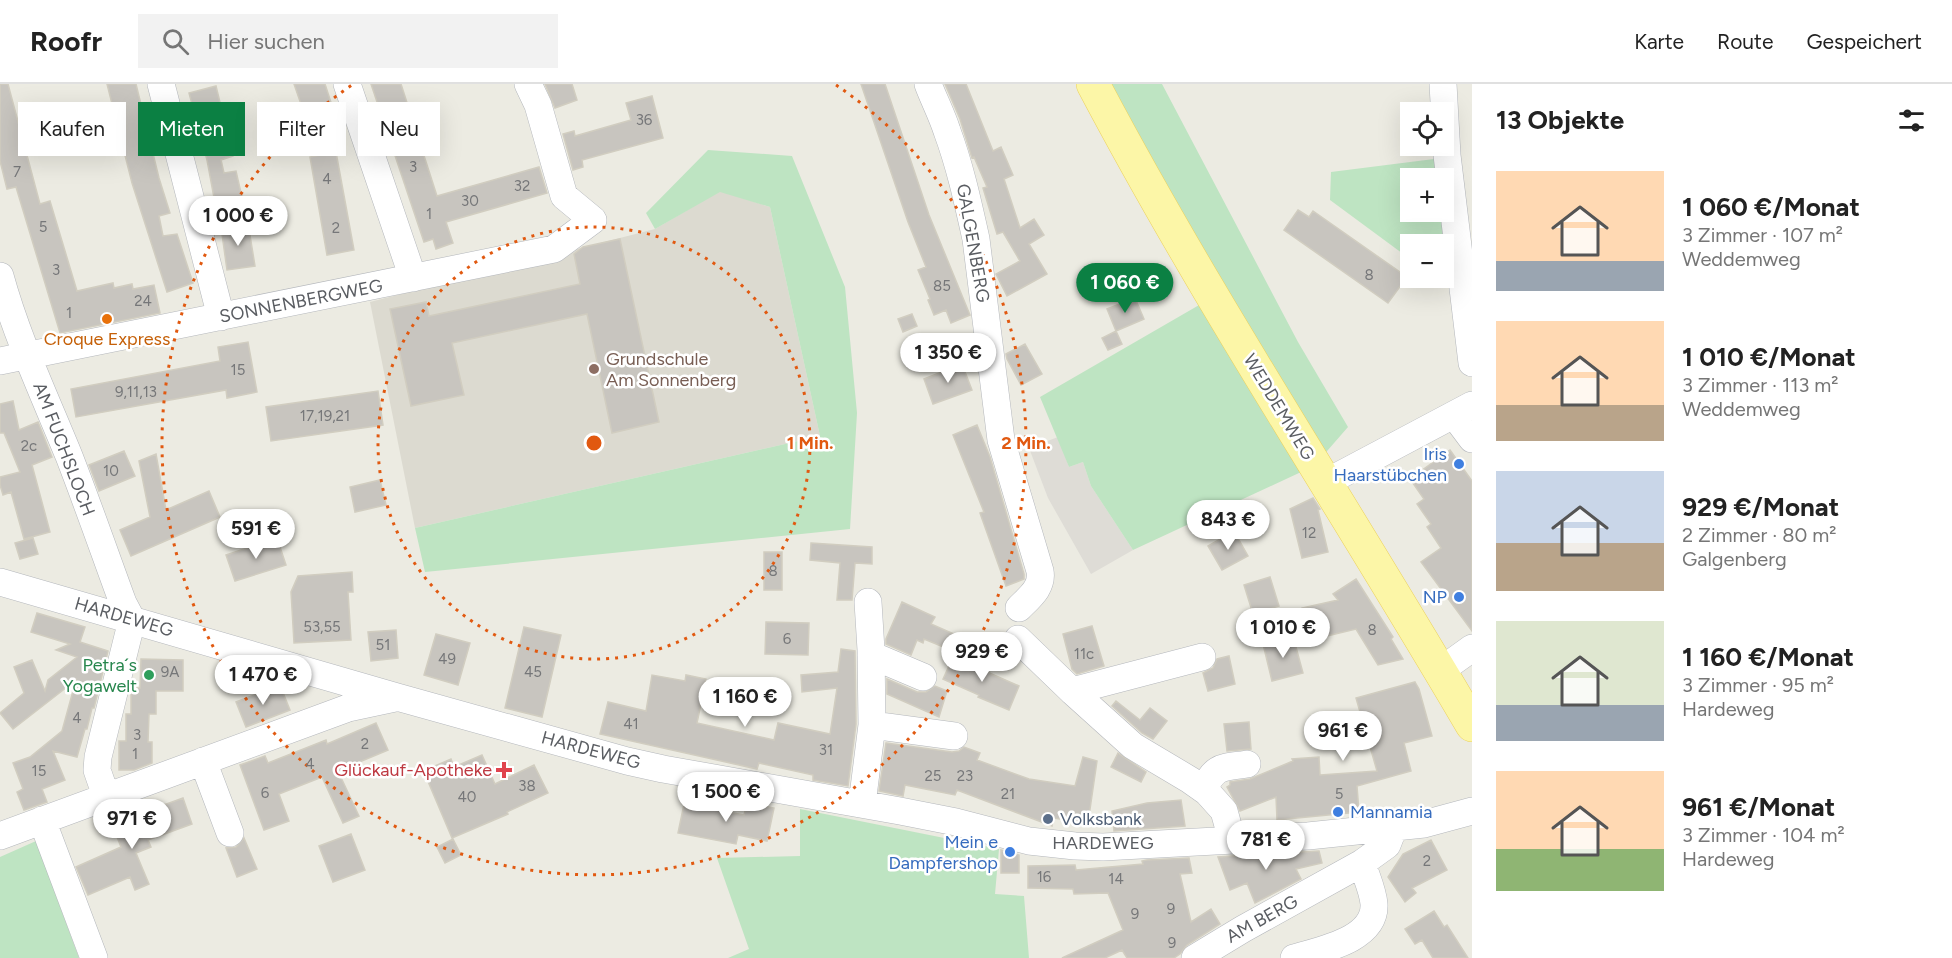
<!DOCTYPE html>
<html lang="de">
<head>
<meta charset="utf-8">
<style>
	:root { --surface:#fff; --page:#f2f2f2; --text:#222; --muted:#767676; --line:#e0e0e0; --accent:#0b8043 }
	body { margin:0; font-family:Figtree,sans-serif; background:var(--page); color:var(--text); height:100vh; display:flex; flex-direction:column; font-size:22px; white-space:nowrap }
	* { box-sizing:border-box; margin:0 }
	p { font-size:20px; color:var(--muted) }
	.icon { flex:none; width:33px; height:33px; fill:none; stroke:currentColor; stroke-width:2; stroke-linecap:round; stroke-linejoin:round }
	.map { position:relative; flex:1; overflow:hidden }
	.side { display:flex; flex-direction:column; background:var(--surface); width:480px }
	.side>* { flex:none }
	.guide { position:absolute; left:18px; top:18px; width:570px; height:54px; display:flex; gap:12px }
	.buttons { position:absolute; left:1400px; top:18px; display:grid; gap:12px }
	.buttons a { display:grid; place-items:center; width:54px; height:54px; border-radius:0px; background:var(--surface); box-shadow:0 6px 24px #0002; font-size:30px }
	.price { position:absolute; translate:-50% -51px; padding:0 14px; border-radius:21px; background:#fff; color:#222; font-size:20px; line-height:39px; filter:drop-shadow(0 2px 3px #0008) }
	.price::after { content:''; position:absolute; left:50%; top:36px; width:18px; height:14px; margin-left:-9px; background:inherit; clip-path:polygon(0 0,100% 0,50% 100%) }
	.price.active { background:var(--accent); color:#fff }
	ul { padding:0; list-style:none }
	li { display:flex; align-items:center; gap:18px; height:150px; padding:0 24px }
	li span { display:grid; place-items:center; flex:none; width:168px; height:120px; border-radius:0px; color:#555 }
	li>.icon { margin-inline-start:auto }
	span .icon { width:72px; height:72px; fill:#fffc; stroke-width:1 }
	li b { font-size:26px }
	h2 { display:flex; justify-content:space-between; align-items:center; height:72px; padding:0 24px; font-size:26px }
	.chip { padding:0 21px; border-radius:0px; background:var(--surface); box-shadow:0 6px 24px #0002; font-size:21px; line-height:54px }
	.chip.active { background:var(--accent); color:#fff }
	header { display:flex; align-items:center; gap:36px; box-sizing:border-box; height:84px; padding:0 30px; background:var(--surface); border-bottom:2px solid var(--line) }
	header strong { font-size:28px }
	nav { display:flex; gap:33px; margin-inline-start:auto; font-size:21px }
	.search { width:420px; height:54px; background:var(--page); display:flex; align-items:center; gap:15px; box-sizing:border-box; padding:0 21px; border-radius:0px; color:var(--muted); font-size:22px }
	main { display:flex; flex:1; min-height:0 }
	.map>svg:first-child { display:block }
	.industrial { fill:#dedcd6 }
	.education { fill:#dcdad0 }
	.green { fill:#bee4c2 }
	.building { fill:#c8c5bf; stroke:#d1cdc0; stroke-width:1.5 }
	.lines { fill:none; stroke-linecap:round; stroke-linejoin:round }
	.minor-casing { stroke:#b4b7bc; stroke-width:28 }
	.major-casing { stroke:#ecd15b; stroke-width:34 }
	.minor { stroke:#fff; stroke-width:27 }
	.major { stroke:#fcf6a7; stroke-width:33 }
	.ring { fill:none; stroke:#e15910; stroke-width:3; stroke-dasharray:3 6 }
	.food-dot { fill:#e8710a; stroke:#fff; stroke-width:2 }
	.education-dot { fill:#8d6e63; stroke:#fff; stroke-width:2 }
	.shop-dot { fill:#3f7fe0; stroke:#fff; stroke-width:2 }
	.leisure-dot { fill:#2e9e5b; stroke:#fff; stroke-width:2 }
	.health-dot { fill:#e0444e; stroke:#fff; stroke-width:2 }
	.service-dot { fill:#5c6f8a; stroke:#fff; stroke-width:2 }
	.labels { text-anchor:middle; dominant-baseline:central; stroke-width:5; stroke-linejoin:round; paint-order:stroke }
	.number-label { font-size:15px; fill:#767779 }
	.street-label { font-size:18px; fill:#5a5d62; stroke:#fff }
	.food-label { font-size:18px; fill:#c56008; stroke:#fff }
	.education-label { font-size:18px; fill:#785e54; stroke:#fff; text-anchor:start }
	.shop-label { font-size:18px; fill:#366cbe; stroke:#fff; text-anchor:end }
	.leisure-label { font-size:18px; fill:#27864d; stroke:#fff; text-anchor:end }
	.health-label { font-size:18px; fill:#be3a42; stroke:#fff; text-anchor:end }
	.service-label { font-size:18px; fill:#4e5e75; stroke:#fff; text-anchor:start }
	.centre { fill:#e15910; stroke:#fff; stroke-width:3 }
	.ring-label { font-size:18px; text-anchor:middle; font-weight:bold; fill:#e15910; stroke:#fff; stroke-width:5; stroke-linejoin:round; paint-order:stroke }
</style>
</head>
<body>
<header>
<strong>Roofr</strong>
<div class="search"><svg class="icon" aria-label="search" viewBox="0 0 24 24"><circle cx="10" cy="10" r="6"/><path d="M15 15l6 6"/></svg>Hier suchen</div>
<nav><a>Karte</a><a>Route</a><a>Gespeichert</a></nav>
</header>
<main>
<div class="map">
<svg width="1472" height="874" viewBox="0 0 1472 874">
	<rect width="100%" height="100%" fill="#ecebe2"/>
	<path class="industrial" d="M1058,353L1069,383L1083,378L1091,402L1133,466L1091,490L1048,414L1029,364Z"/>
	<path class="education" d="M720,107L770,123L820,352L415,444L370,218L655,145Z"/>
	<path class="green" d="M1105,0H1162L1298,258L1348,343L1314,382L1133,466L1091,402L1083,378L1069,383L1040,313L1213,213Z
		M708,66L792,72L845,203L857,329L850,445L425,488L415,444L820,352L770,123L720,108L655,145L646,129Z
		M1434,75L1437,94H1410V128H1441L1450,191L1443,192V160H1410V175L1330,116L1331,88Z
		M800,725L999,765L995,810L1024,812L1029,874H728L749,865L717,774L800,772Z
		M36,757L79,874H0V773Z"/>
	<path class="building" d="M0,0H8L40,120L50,117L77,207L113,199L114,204L132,200L133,205L154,201L160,229L60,249L16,103L7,105L0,77Z
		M107,0H136L159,94L170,129L159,132L163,152L177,150L193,199L167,208L132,99Z
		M294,0H325L337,37L310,46Z
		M371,0H401L437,112L539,83L547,109L446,138L453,159L436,165L433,155L424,158Z
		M545,0H572L577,16L555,24Z
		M861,0H885L929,131L970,231L951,239L946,226L934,231L928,216L930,215L918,186L926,183L908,138Z
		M945,0H966L993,67L1001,63L1013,91L1004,95L1020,144L1034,135L1044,151L1029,160L1047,190L1007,212L996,190L1020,177L1003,148L997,150L983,104L987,103L974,73L972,74L960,35Z
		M216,2L233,72L221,76L224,89L236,87L242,113L215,119L207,76L189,9Z
		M652,12L663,54L582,76L583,83L573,86L563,50L574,47L575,52L631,36L626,19Z
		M336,68L354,166L327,171L310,73Z
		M1298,126L1309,133L1313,127L1407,193L1388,219L1284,146Z
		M248,139L255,182L227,186L221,143Z
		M620,155L659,338L612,349L587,230L452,259L464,311L411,322L390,225L426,218L429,232L580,200L574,170L583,163Z
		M1135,214L1144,235L1116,247L1107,225Z
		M912,230L917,242L903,248L898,235Z
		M1116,247L1122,260L1108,266L1102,254Z
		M248,258L257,308L227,314L226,306L76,333L71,305L220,277L218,263Z
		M1025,260L1042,290L1021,301L1007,275L1006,270Z
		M962,280L972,306L933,320L924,295Z
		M378,307L383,341L271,357L266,323Z
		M13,317L19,346L38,338L52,373L32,381L50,448L24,455L11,408L3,411L0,401V393L20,388L4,349H0V320Z
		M977,341L990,373L1024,490V495L1006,502L980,429L984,428L953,351Z
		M1450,366L1472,397V547L1421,478L1441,464L1427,443L1431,440L1417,420L1424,415L1410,395Z
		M124,367L135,392L99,407L89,381Z
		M156,370L166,426L209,407L220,433L131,472L120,446L150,433L139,377Z
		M380,396L386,421L355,428L350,403Z
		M1313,414L1320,425L1318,426L1328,468L1302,474L1290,425Z
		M1234,447L1248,472L1222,486L1208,462Z
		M33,454L38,470L20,475L15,459Z
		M277,454L286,481L235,497L226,471Z
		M811,459L872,463V480L855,479L852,516H837L840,479L810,476Z
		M764,468H782V506H764Z
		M352,488L353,508H348L351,556L294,559L291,508L298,492Z
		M1270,493L1279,522L1253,530L1244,501Z
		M1356,495L1393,553L1391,555L1403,575L1378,581L1356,545L1310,556L1302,524L1338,516L1333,510Z
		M902,518L935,533L931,540L970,557L963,571L924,555L923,559L917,556L911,571L886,560V555Z
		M37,529L85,543L80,558L108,567L94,624H92L87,645H85L77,673L53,667L65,696L42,705L47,718L24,726L17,708L23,705L13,679L30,673L62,647L76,596L13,645L0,629L24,609L14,583L32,576L45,607L48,596L77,573L56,566L70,560L31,548Z
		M766,538L809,539L808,571L765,570Z
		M1092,542L1104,582L1077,590L1072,585L1063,550Z
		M524,543L561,551L542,633L505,624Z
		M396,546L398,574L371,577L368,548Z
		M436,550L470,559L458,601L424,591Z
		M1293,552L1303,589L1272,597L1263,560Z
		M841,565L855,567L856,640L848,702L813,696V691L759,679L757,685L600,650L608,618L646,627L652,591L685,597L686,591L706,595L697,639L774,656L778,639L830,650L837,604L802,608L801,591L838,588Z
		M1229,572L1235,600L1208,607L1203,589L1213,584L1217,575Z
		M953,573L1019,602L1009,626L978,613L979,611L943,595Z
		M141,575L183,576V607H156V630H149L148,658H152V679L134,686H119V657H126V630H131V604H140Z
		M887,595L917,608H926L935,602L947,607L939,633L887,610Z
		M1415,598L1419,605L1432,652L1404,659L1411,687L1357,702L1359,728L1277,736L1276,713L1240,727L1227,703L1230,701V698L1250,695L1293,677L1292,675L1319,673L1320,691L1377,687L1356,614Z
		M280,601L290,626L246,643L236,618Z
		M1116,617L1140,636L1150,624L1167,637L1153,655L1142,649L1112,622Z
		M1249,638L1251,665L1227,667L1224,640Z
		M376,639L388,666L338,687L359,732L343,739L322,693L279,710L289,737L264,746L240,681L265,672L268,679L326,656L327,660Z
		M886,659L952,668L959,667L964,663L980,669L977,676L1029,695L1075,702L1083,673L1097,677L1088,739L1053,734L1052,742L957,706L955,711L905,701L903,712L879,707Z
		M1118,669L1146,688L1141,698L1111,683Z
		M482,671L495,700L534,681L548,709L507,728L508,730L452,754L427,695L431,693L428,685L451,675L454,683Z
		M183,714L192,740L148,756L151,763L136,769L149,800L135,806L130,793L88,811L76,783L121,763L115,748L163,729L161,722Z
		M1181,716L1185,742L1114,747L1112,727L1147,719Z
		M747,719L774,724L767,757L738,751L736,760L678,749L684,720L744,731Z
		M351,750L365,786L333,798L319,762Z
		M244,754L257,785L237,793L226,764L236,763Z
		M453,755L461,771L445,779L437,763Z
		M1431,756L1447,786L1412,804L1416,809L1405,818L1388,793L1403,770Z
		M1001,766L1019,771V789H1001Z
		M1319,767L1322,779L1296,785L1301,795L1255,819L1247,799L1230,806L1218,773Z
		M1189,774L1192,789L1180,790L1191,838L1211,825L1220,840L1187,861L1180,870L1174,874H1127L1122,866L1105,874H1062L1123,846L1108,809L1074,810L1073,805L1028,804V782L1075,781L1076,786L1143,780L1142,777L1147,776Z
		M1434,827L1444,843L1447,841L1468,874H1433L1422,856L1415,860L1405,845Z"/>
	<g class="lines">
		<g class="minor-casing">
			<path id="minor" d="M161,0L221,233
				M347,0L413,194
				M928,0C934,16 942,31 947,47C960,82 968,119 976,155L1001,356L1040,487C1043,503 1030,513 1019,524
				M1443,0L1447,71L1472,279
				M0,192C17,254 45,313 69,372C88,421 105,470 123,519L132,536
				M0,277L554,165L593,136L564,112L538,21L528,0
				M1454,331L1472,355
				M1325,399L1472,321
				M0,498L397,613L627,677L663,685L900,727L956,738L1029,757L1075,762L1103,763L1308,752L1424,740L1472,727
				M1018,555L1072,607L1133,662L1190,696L1207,708L1224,727L1232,756
				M871,571L923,593
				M1440,587L1472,564
				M1072,607L1202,573
				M872,641L954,652
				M203,677L230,749
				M1204,705C1215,681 1222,684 1247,680
				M106,712L97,686L98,673L132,536
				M862,720L872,641L871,566L868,518
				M42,736L94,874
				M0,752L348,624L395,614
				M1195,874L1243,845L1362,779L1387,761L1394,743
				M1294,874C1320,866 1376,856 1374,820C1373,807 1366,792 1362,779"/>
		</g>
		<g class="major-casing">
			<path id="major" d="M1093,0C1209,220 1347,427 1472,641"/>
		</g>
		<use href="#minor" class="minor"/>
		<use href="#major" class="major"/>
	</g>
	<g class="ring">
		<circle cx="594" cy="359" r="216"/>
		<path d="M836 1A432 432 0 1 1 352 1"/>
	</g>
	<circle class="food-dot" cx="107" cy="235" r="6"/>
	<circle class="education-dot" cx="594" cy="285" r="6"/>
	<g class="shop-dot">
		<circle cx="1459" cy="380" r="6"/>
		<circle cx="1459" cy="513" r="6"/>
		<circle cx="1338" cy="728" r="6"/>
		<circle cx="1010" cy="768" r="6"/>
	</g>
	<circle class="leisure-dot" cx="149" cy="591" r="6"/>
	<path class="health-dot" d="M501 677h6v6h6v6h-6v6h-6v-6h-6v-6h6z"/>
	<circle class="service-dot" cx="1048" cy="735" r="6"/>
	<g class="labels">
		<g class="number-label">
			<text x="644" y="36">36</text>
			<text x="413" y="83">3</text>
			<text x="17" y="88">7</text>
			<text x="327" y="95">4</text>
			<text x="522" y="102">32</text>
			<text x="470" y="117">30</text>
			<text x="429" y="130">1</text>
			<text x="43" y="143">5</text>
			<text x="336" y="144">2</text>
			<text x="56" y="186">3</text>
			<text x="1369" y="191">8</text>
			<text x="942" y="202">85</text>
			<text x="143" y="217">24</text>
			<text x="69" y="229">1</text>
			<text x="238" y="286">15</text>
			<text x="136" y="308">9,11,13</text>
			<text x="325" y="332">17,19,21</text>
			<text x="29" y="362">2c</text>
			<text x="111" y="387">10</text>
			<text x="1309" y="449">12</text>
			<text x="773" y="487">8</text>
			<text x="322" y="543">53,55</text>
			<text x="1372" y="546">8</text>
			<text x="787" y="555">6</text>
			<text x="383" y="561">51</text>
			<text x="1084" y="570">11c</text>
			<text x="447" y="575">49</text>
			<text x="170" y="588">9A</text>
			<text x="533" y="588">45</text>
			<text x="77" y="634">4</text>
			<text x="631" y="640">41</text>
			<text x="137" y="651">3</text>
			<text x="365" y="660">2</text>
			<text x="826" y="666">31</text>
			<text x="135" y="670">1</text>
			<text x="310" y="680">4</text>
			<text x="39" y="687">15</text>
			<text x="933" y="692">25</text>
			<text x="965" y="692">23</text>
			<text x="527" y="702">38</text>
			<text x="265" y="709">6</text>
			<text x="1008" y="710">21</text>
			<text x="1339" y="710">5</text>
			<text x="467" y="713">40</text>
			<text x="1427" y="777">2</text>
			<text x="1044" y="793">16</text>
			<text x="1116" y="795">14</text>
			<text x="1171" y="825">9</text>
			<text x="1135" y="830">9</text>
			<text x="1172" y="859">9</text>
		</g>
		<g class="street-label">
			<text transform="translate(973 159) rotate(80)">GALGENBERG</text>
			<text transform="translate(301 217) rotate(-11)">SONNENBERGWEG</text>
			<text transform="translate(1279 323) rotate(59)">WEDDEMWEG</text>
			<text transform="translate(64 365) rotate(69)">AM FUCHSLOCH</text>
			<text transform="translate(124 533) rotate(16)">HARDEWEG</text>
			<text transform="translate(591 666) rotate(15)">HARDEWEG</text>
			<text x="1103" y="759">HARDEWEG</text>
			<text transform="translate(1262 835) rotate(-29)">AM BERG</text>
		</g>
		<g class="food-label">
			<text x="107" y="255">Croque Express</text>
		</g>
		<g class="education-label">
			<text x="606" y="275">Grundschule<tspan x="606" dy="21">Am Sonnenberg</tspan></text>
		</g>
		<g class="shop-label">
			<text x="1447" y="370">Iris<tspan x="1447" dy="21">Haarstübchen</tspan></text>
			<text x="1447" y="513">NP</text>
			<text x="1350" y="728" text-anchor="start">Mannamia</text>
			<text x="998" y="758">Mein e<tspan x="998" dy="21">Dampfershop</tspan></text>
		</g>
		<g class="leisure-label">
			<text x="137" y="581">Petra´s<tspan x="137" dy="21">Yogawelt</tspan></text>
		</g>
		<g class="health-label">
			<text x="492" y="686">Glückauf-Apotheke</text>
		</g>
		<g class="service-label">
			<text x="1060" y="735">Volksbank</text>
		</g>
	</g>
	<circle cx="594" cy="359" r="9" class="centre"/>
	<g class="ring-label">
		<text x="810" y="365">1 Min.</text>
		<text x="1026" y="365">2 Min.</text>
	</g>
</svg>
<div class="buttons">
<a><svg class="icon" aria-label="locate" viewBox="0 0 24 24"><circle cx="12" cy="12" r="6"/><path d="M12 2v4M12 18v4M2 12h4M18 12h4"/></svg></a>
<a>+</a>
<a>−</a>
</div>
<b class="price" style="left:238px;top:163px">1 000 €</b>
<b class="price active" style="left:1125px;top:230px">1 060 €</b>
<b class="price" style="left:948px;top:300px">1 350 €</b>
<b class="price" style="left:1228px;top:467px">843 €</b>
<b class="price" style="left:256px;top:476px">591 €</b>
<b class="price" style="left:1283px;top:575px">1 010 €</b>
<b class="price" style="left:982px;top:599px">929 €</b>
<b class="price" style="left:263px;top:622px">1 470 €</b>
<b class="price" style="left:745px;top:644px">1 160 €</b>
<b class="price" style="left:1343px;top:678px">961 €</b>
<b class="price" style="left:726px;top:739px">1 500 €</b>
<b class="price" style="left:132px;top:766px">971 €</b>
<b class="price" style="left:1266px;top:787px">781 €</b>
<div class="guide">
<a class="chip">Kaufen</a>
<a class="chip active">Mieten</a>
<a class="chip">Filter</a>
<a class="chip">Neu</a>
</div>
</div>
<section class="side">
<h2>13 Objekte<svg class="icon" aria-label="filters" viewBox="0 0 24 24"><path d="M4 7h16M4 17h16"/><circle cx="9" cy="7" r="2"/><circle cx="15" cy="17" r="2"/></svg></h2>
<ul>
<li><span style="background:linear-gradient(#ffd9b3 75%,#9aa5b1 0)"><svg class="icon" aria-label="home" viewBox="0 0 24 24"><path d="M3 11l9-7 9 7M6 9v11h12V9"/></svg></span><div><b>1 060 €/Monat</b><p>3 Zimmer · 107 m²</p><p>Weddemweg</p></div></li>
<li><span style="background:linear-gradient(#ffd9b3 70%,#b9a48a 0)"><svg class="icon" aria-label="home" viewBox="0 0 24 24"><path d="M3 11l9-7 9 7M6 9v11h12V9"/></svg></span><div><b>1 010 €/Monat</b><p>3 Zimmer · 113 m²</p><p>Weddemweg</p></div></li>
<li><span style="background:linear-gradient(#c9d6e8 60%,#b9a48a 0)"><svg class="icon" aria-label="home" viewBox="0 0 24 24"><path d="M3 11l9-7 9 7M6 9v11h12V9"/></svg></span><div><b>929 €/Monat</b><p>2 Zimmer · 80 m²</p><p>Galgenberg</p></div></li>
<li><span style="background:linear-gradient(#dfe7d0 70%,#9aa5b1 0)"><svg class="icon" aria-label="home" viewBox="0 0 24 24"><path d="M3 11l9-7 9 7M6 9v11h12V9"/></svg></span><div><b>1 160 €/Monat</b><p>3 Zimmer · 95 m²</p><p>Hardeweg</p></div></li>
<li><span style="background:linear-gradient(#ffd9b3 65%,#8fb573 0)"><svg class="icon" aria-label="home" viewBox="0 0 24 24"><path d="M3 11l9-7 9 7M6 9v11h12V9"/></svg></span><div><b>961 €/Monat</b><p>3 Zimmer · 104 m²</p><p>Hardeweg</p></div></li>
</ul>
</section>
</main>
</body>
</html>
